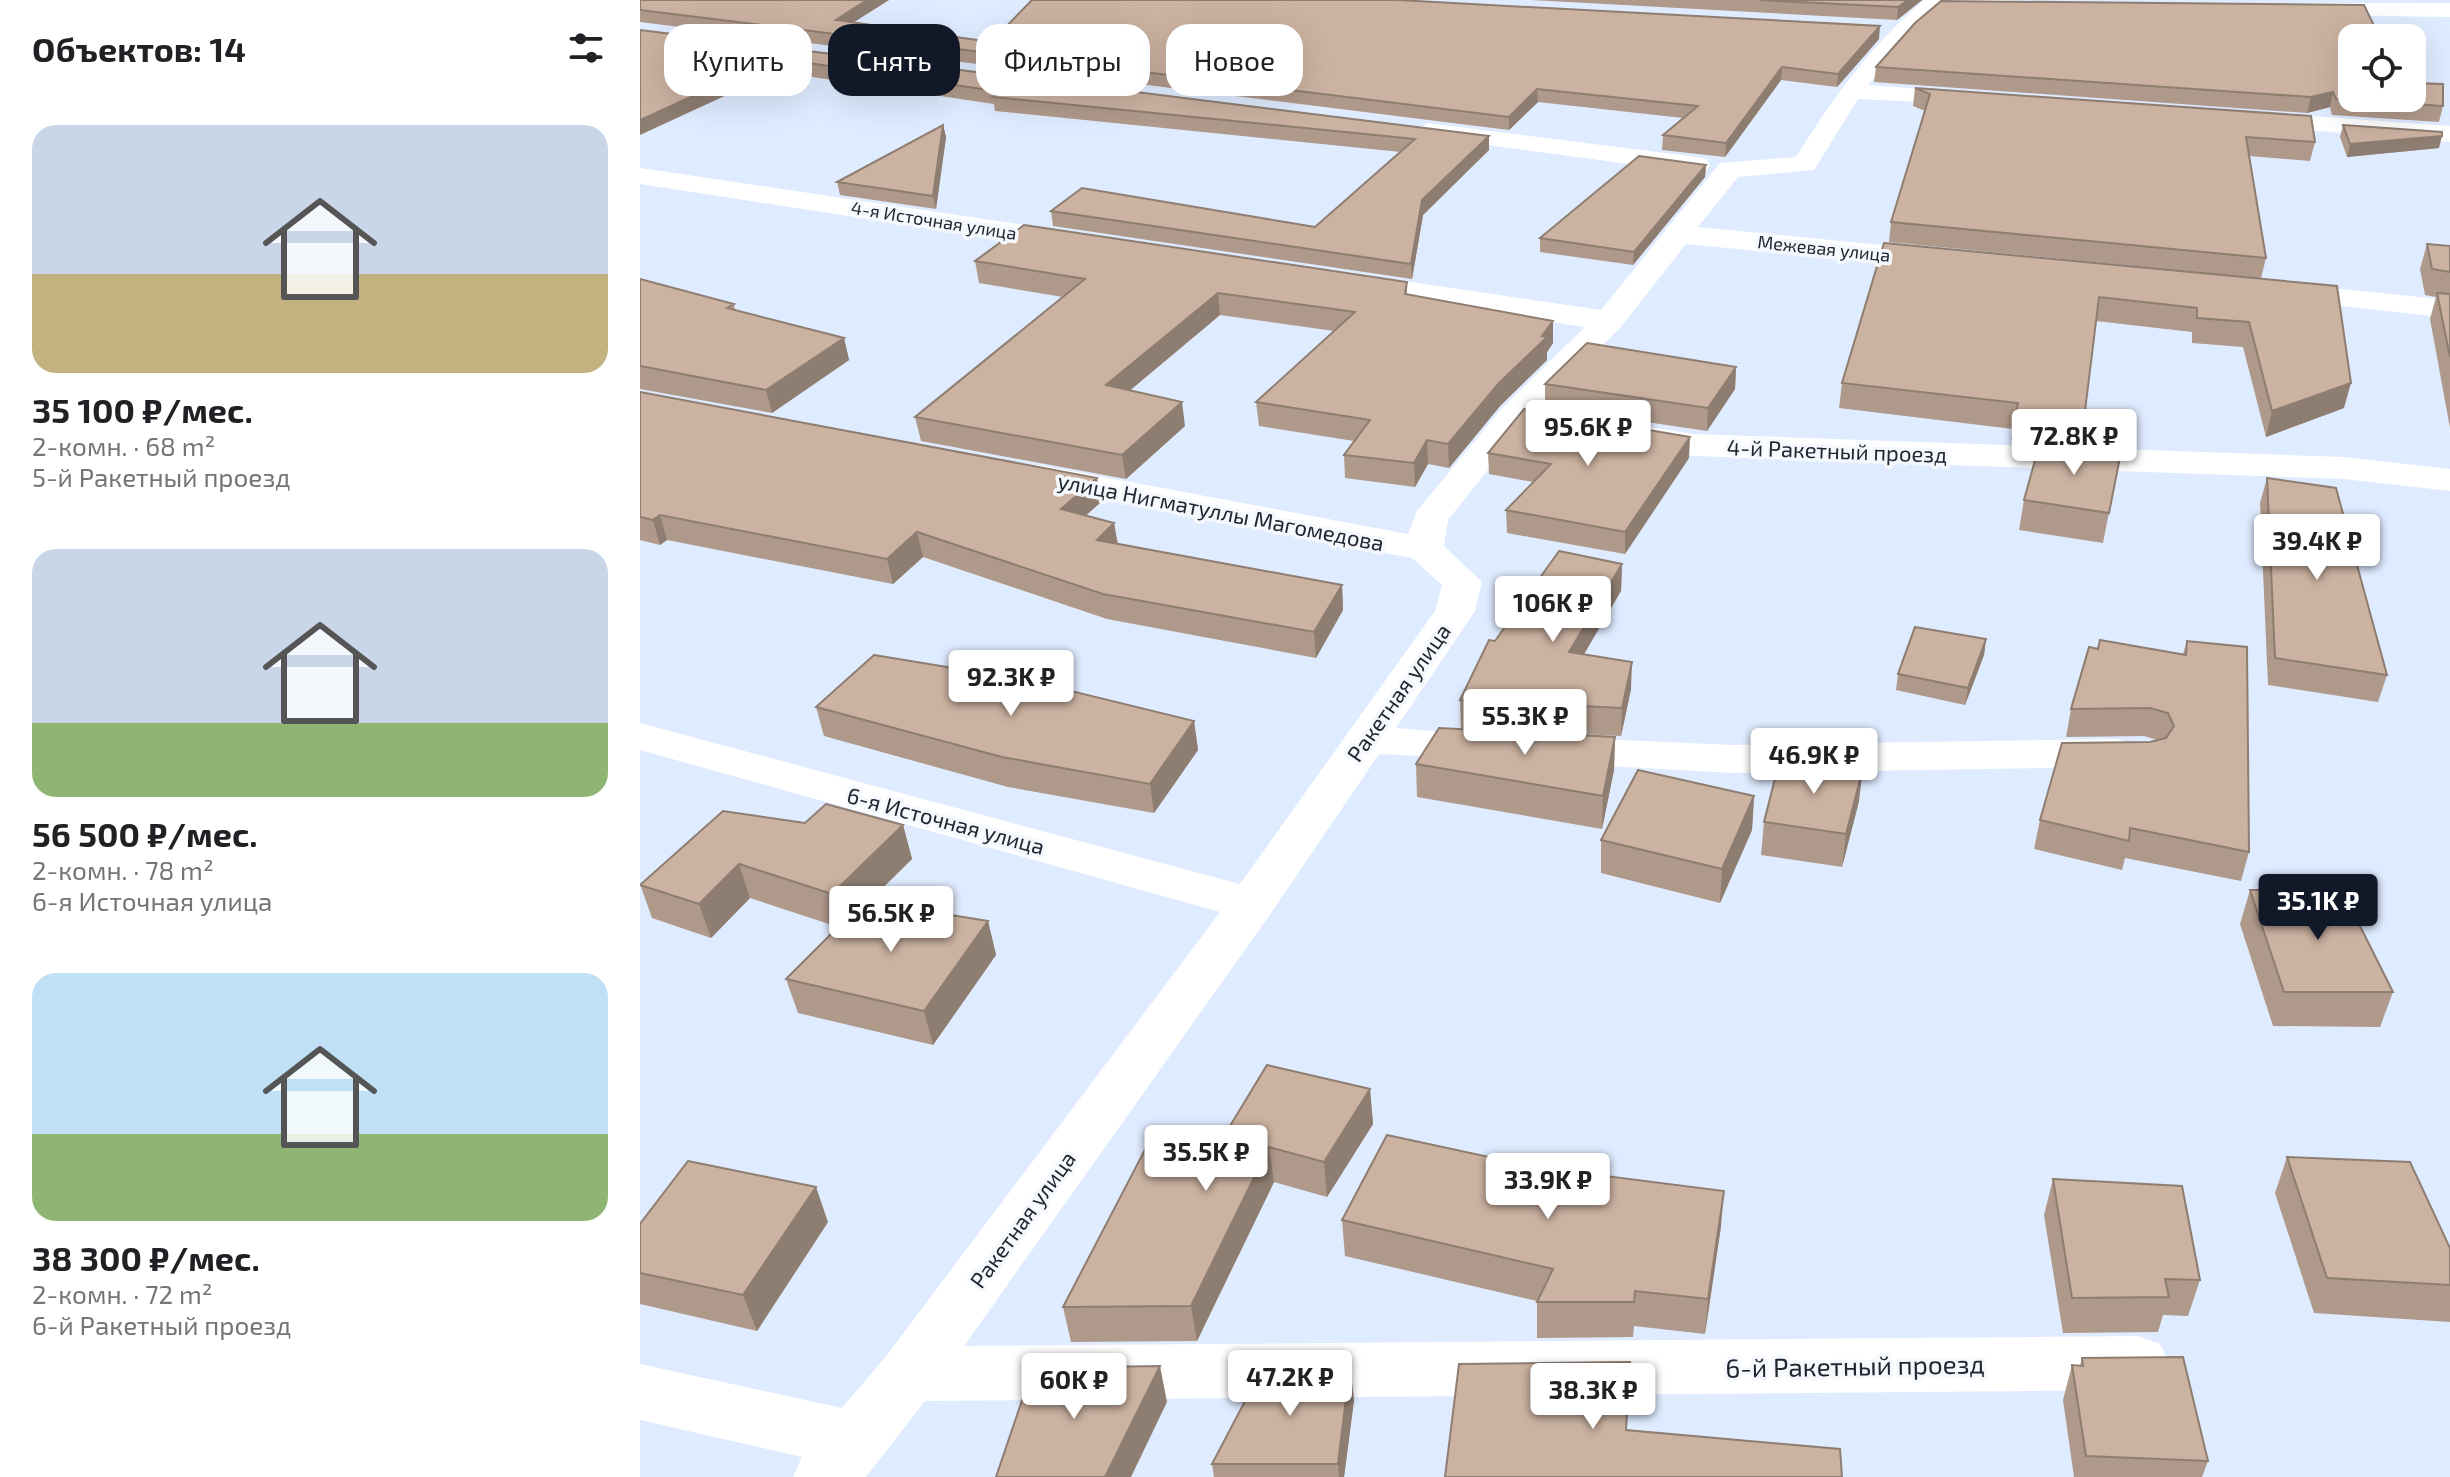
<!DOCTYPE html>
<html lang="ru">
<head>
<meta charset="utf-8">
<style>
	:root { --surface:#fff; --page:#f2f2f2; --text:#202124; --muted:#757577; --accent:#111827 }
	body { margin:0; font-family:"Exo 2",sans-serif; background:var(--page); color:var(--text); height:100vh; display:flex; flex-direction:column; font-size:30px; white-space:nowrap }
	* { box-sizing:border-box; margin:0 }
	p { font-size:26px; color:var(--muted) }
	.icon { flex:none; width:44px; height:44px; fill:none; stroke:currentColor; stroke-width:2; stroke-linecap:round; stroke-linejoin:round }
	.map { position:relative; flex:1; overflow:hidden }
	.panel { display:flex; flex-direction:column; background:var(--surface); width:640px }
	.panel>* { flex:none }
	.banner { position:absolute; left:24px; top:24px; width:760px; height:72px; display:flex; gap:16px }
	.buttons { position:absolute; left:1698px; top:24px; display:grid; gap:16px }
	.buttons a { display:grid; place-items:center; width:88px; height:88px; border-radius:16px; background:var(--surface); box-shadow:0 8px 32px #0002; font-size:40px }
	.price { position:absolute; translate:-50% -68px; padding:0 18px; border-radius:8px; background:#fff; color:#222; font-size:26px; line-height:52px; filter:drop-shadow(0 2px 4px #0008) }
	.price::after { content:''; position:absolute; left:50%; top:48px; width:24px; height:18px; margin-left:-12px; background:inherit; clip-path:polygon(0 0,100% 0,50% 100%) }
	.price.current { background:var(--accent); color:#fff }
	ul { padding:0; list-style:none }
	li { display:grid; align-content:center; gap:16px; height:424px; padding:0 32px }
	li span { display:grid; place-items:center; height:248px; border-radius:24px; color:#555 }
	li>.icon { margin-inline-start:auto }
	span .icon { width:144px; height:144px; fill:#fffc; stroke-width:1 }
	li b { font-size:34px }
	h2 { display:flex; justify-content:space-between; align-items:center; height:96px; padding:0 32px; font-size:34px }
	.tag { padding:0 28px; border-radius:24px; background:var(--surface); box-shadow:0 8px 32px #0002; font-size:28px; line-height:72px }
	.tag.current { background:var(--accent); color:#fff }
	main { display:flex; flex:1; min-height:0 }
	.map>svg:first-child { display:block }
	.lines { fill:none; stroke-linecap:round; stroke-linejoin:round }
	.street { fill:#fff; fill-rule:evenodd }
	.wall { fill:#af998a }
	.shaded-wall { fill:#8e7d71 }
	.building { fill:#cbb2a1; stroke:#8e7d71; stroke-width:2 }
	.labels { text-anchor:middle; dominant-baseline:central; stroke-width:7; stroke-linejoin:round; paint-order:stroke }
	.far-street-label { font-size:18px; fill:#212730; stroke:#f5f8fd }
	.street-label { font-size:22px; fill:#212730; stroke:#f5f8fd }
	.near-street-label { font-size:26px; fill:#212730; stroke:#f5f8fd }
</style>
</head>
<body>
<main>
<section class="panel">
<h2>Объектов: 14<svg class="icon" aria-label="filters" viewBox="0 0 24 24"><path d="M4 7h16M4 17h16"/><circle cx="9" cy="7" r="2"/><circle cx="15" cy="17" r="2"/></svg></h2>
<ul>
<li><span style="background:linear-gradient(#c9d6e8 60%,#c2b280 0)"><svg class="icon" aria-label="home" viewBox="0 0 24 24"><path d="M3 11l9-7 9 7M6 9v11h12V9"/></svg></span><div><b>35 100 ₽/мес.</b><p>2-комн. · 68 m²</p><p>5-й Ракетный проезд</p></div></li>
<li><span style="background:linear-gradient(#c9d6e8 70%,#8fb573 0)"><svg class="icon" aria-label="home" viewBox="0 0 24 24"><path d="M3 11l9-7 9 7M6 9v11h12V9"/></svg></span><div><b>56 500 ₽/мес.</b><p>2-комн. · 78 m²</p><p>6-я Источная улица</p></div></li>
<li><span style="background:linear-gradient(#bfe0f5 65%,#8fb573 0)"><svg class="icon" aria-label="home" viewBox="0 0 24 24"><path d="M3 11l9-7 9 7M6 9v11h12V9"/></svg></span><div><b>38 300 ₽/мес.</b><p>2-комн. · 72 m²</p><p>6-й Ракетный проезд</p></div></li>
</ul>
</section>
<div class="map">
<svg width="1810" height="1477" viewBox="0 0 1810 1477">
	<rect width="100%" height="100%" fill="#dfebff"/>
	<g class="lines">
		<path class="street" d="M1284,0H1371L1354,11L1298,12L1271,35L1228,85L1333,93L1345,100L1342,105L1218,99L1174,170L1098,177L1058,227L1302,251L1312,254L1317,260L1312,266L1302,269L1046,244L980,328L886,422L808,520L804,546L842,582L835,611L756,728L865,737L871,746L865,755L849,759L739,754L629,916L324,1346L1498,1336L1520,1344L1529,1363L1520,1382L1498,1390L285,1401L226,1477H153L162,1457L0,1420V1364L202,1408L247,1355L580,912L0,750V723L600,884L795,611L802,585L772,558L399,487L386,484L381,476L386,468L399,465L768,534L777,511L862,408L945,327L710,291L699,288L695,282L699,276L710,273L961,310L1080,163L1156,157C1193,98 1231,45 1284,0Z
			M1668,3H1810V17L1660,15L1657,10L1660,5Z
			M1613,112L1810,126V142L1604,125L1600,120L1604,115Z
			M788,123L1057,157L1066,159L1070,165L1066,171L1057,173L779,136L775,131Z
			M0,168L432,232L442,235L447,241L442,247L432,250L0,184Z
			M1641,283L1810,300V318L1630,298L1626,292L1630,286Z
			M991,424L1053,434L1704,457L1810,469V491L1704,479L1053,456L979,441L974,434L979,427Z
			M914,737L1093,745L1477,739L1493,743L1499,753L1493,763L1477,767L1093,773L914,763L898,760L892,750L898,740Z"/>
	</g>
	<path class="wall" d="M0,0H249L214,22L351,42L1239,39L1197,87L1141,80L1085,157L1022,150L1023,135L1043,118L898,102L869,130L0,22Z
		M891,0H1282L1257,20Z
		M1724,5L1712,98L1803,106L1799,122L1692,115L1690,107L1667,113L1234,82L1236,67Z
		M0,30L849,150L783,215L772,279L413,226L411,211L675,227L761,152L355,111L354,104L152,74H132Z
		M1275,88L1675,142L1670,161L1609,156L1626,258L1621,278L1704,408L1626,437L1603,347L1552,343V332L1456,321L1444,419L1439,445L1371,440L1373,429L1199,408L1202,383L1524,269L1249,242L1251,222L1285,111L1273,106Z
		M303,125L306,137L296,209L200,195L197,182Z
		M1703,125L1799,148L1707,157L1700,137Z
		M1066,165L1065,177L993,265L900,252V238Z
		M1787,244L1810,246V428L1790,319L1796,297L1785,295L1780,269Z
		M335,261L767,282V295L913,321V343L907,352V360L860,406L809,468L788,464L775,487L705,478L704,455L714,441L619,426L616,402L694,331L580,315L490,390L545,426L486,479L281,441L275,417L423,297L339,283Z
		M0,279L94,304L95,310L204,338L209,360L132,413L0,389Z
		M1096,367L1095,389L1067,431L905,407V384Z
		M0,392L457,478L461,502L445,516L474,523L478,544L702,585L703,610L676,658L467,619L283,557L253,584L27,540L20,545L0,540Z
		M1481,452L1463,543L1379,530L1384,500Z
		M848,453L1049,458L985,554L867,533L866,510L893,482L849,474Z
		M1627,478L1747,675L1738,702L1628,685L1620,503Z
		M982,564L981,591L943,654L991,689L981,736L821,728L820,700L855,641Z
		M1346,639L1344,655L1325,705L1256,690L1258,674Z
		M1547,641L1609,852L1601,881L1485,858L1482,870L1394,849L1400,820L1510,742L1517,740L1504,736L1426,737L1431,709L1458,649L1543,654Z
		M176,707L554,721L558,750L514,813L368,787L184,736Z
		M975,737L974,770L962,829L777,797L776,764Z
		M1114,796L1112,830L1080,903L961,873V840Z
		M1219,801L1202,867L1121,855L1124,822Z
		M165,823L263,825L272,859L228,902L348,921L356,955L293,1045L158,1013L146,979L198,927L110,898L71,938L12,918L0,884Z
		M1610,890L1753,992L1740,1027L1633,1026L1600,924Z
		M730,1089L733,1124L687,1197L634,1182L557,1341L431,1342L423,1307L573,1154Z
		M1647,1157L1810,1248V1322L1674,1313L1635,1193Z
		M1413,1179L1560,1280L1548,1316L1523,1315L1518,1332L1423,1333L1404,1215Z
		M702,1220L1081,1226L1065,1334L994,1326L993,1337L897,1338V1301L705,1256Z
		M188,1222L117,1331L0,1304V1224Z
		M1442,1358L1568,1461L1562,1477H1434L1423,1400L1432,1365L1440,1366Z
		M714,1400L704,1477H574L572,1464Z"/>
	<path class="shaded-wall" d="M227,0H249L198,32L196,20Z
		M1268,0H1282L1257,20L1258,7Z
		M1240,26L1239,39L1197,87L1198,74Z
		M129,61L132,74L0,135V120Z
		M1142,67L1141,80L1085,157L1086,143Z
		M897,89L898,102L869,130V117Z
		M1693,92L1690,107L1667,113L1671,97Z
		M303,125L306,137L296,209L293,196Z
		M849,136V150L783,215L772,279L771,264L782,200Z
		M1802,136L1799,148L1707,157L1710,144Z
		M1066,165L1065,177L993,265L994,252Z
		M578,293L580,315L469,408L466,385Z
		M913,321V343L907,352V360L860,406L809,468L808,444L859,383L902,336Z
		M204,338L209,360L132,413L126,390Z
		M1096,367L1095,389L1067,431L1068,408Z
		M1711,383L1704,408L1626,437L1632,411Z
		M542,402L545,426L486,479L482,455Z
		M1050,437L1049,458L985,554V532Z
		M787,440L788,464L775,487L774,463Z
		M457,478L461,502L425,534L421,509Z
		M20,515L27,540L20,545L13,520Z
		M474,523L478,548L457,540Z
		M277,532L283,557L253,584L247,559Z
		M982,564L981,591L929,680V652Z
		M702,585L703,610L676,658L674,632Z
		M1346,639L1344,655L1325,705L1328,688Z
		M992,662L991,689L981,736L982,708Z
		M554,721L558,750L514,813L510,784Z
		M975,737L974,770L962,829L963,796Z
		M1223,768L1219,801L1202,867L1206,834Z
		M1114,796L1112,830L1080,903L1082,869Z
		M263,825L272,859L202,928L192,894Z
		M99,864L110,898L71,938L59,904Z
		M348,921L356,955L293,1045L284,1011Z
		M730,1089L733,1124L687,1197L684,1162Z
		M629,1147L634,1182L557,1341L551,1306Z
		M176,1187L188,1222L117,1331L103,1295Z
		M1084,1191L1081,1226L1065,1334L1068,1299Z
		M710,1365L714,1400L704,1477H699L698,1464Z
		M520,1366L527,1402L491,1477H465Z"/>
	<path class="building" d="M0,0H227L196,20L351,42L392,0H758L1240,26L1198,74L1142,67L1086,143L1023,135L1058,106L897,89L869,117L0,10Z
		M1120,0H1268L1258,7Z
		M1301,1L1724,5L1740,38H1712V98H1772V83L1803,84V106L1696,99L1693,92L1671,97L1236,67L1275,23Z
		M0,30L849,136L782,200L771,264L411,211L442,188L675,227L775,139L353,97L362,92L149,60L129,61L0,120Z
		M1275,88L1671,116L1675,142L1606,137L1626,258L1251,222L1290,94Z
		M303,125L293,196L197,182Z
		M1703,125L1802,132V136L1710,144Z
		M999,156L1066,165L994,252L900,238Z
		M384,225L767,282L765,294L913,321L902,336L907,337L859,383L808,444L787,440L774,463L704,455L730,420L616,402L715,312L578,293L466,385L542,402L482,455L275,417L445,279L335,261Z
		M1244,243L1697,286L1711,383L1632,411L1609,322L1557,318V308L1459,297L1444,419L1376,414L1378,403L1202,383Z
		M1787,244L1810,246V272L1792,269Z
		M0,279L94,304L87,308L204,338L126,390L0,366Z
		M1797,293L1810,294V357Z
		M947,343L1096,367L1068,408L905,384Z
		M0,392L457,478L421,509L474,523L457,540L702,585L674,632L463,594L277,532L247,559L20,515L13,520L0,517Z
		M884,409L1050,437L985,532L866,510L911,464L848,453Z
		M1400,442L1481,452L1469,513L1384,500Z
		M1627,478L1696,488L1747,675L1635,658Z
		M919,551L982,564L929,652L992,662L982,708L820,700L849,640L855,641Z
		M1275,627L1346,639L1328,688L1258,674Z
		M1460,640L1546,655L1547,641L1607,647L1609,852L1490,828L1489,841L1400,820L1422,743L1510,742L1526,738L1534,726L1528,713L1510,708L1431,709L1449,647L1458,649Z
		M234,655L325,670L329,666L554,721L510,784L362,757L176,707Z
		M799,728L975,737L963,796L776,764Z
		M1140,759L1223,768L1206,834L1124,822Z
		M998,770L1114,796L1082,869L961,840Z
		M186,804L263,825L192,894L99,864L59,904L0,885L83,811L165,823Z
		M1610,890H1702L1753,992H1644Z
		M224,901L348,921L284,1011L146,979Z
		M627,1065L730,1089L684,1162L629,1147L551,1306L423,1307L509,1142L573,1154Z
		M747,1135L955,1180L958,1175L1084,1191L1068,1299L995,1291L994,1302H897L913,1269L702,1220Z
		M1647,1157L1770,1162L1810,1248V1285L1687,1278Z
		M48,1161L176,1187L103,1295L0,1273V1224Z
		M1413,1179L1542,1186L1560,1280L1525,1279L1529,1297L1432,1298Z
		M1543,1357L1568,1461L1446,1456L1432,1365L1443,1366L1442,1358Z
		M990,1362L986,1430L1200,1449L1202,1477H805L819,1364Z
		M624,1365H710L698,1464H572Z
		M520,1366L465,1477H356L393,1368Z"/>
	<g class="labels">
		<g class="far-street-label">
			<text transform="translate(294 220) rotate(9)">4-я Источная улица</text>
			<text transform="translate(1184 248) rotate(6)">Межевая улица</text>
		</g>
		<g class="street-label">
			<text transform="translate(1197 450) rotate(2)">4-й Ракетный проезд</text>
			<text transform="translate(581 511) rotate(11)">улица Нигматуллы Магомедова</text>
			<text transform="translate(758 692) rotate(-55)">Ракетная улица</text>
			<text transform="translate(306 820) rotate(15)">6-я Источная улица</text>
			<text transform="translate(382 1219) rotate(-54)">Ракетная улица</text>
		</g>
		<g class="near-street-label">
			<text transform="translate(1215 1365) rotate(-1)">6-й Ракетный проезд</text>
		</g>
	</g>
</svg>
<div class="buttons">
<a><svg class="icon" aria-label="locate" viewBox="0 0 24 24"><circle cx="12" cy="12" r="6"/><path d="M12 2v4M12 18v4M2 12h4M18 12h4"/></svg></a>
</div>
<b class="price" style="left:948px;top:468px">95.6K ₽</b>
<b class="price" style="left:1434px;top:477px">72.8K ₽</b>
<b class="price" style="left:1677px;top:582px">39.4K ₽</b>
<b class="price" style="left:913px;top:644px">106K ₽</b>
<b class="price" style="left:371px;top:718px">92.3K ₽</b>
<b class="price" style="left:885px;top:757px">55.3K ₽</b>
<b class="price" style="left:1174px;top:796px">46.9K ₽</b>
<b class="price current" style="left:1678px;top:942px">35.1K ₽</b>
<b class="price" style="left:251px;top:954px">56.5K ₽</b>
<b class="price" style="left:566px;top:1193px">35.5K ₽</b>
<b class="price" style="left:908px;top:1221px">33.9K ₽</b>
<b class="price" style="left:650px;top:1418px">47.2K ₽</b>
<b class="price" style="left:434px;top:1421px">60K ₽</b>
<b class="price" style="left:953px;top:1431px">38.3K ₽</b>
<div class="banner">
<a class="tag">Купить</a>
<a class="tag current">Снять</a>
<a class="tag">Фильтры</a>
<a class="tag">Новое</a>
</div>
</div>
</main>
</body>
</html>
